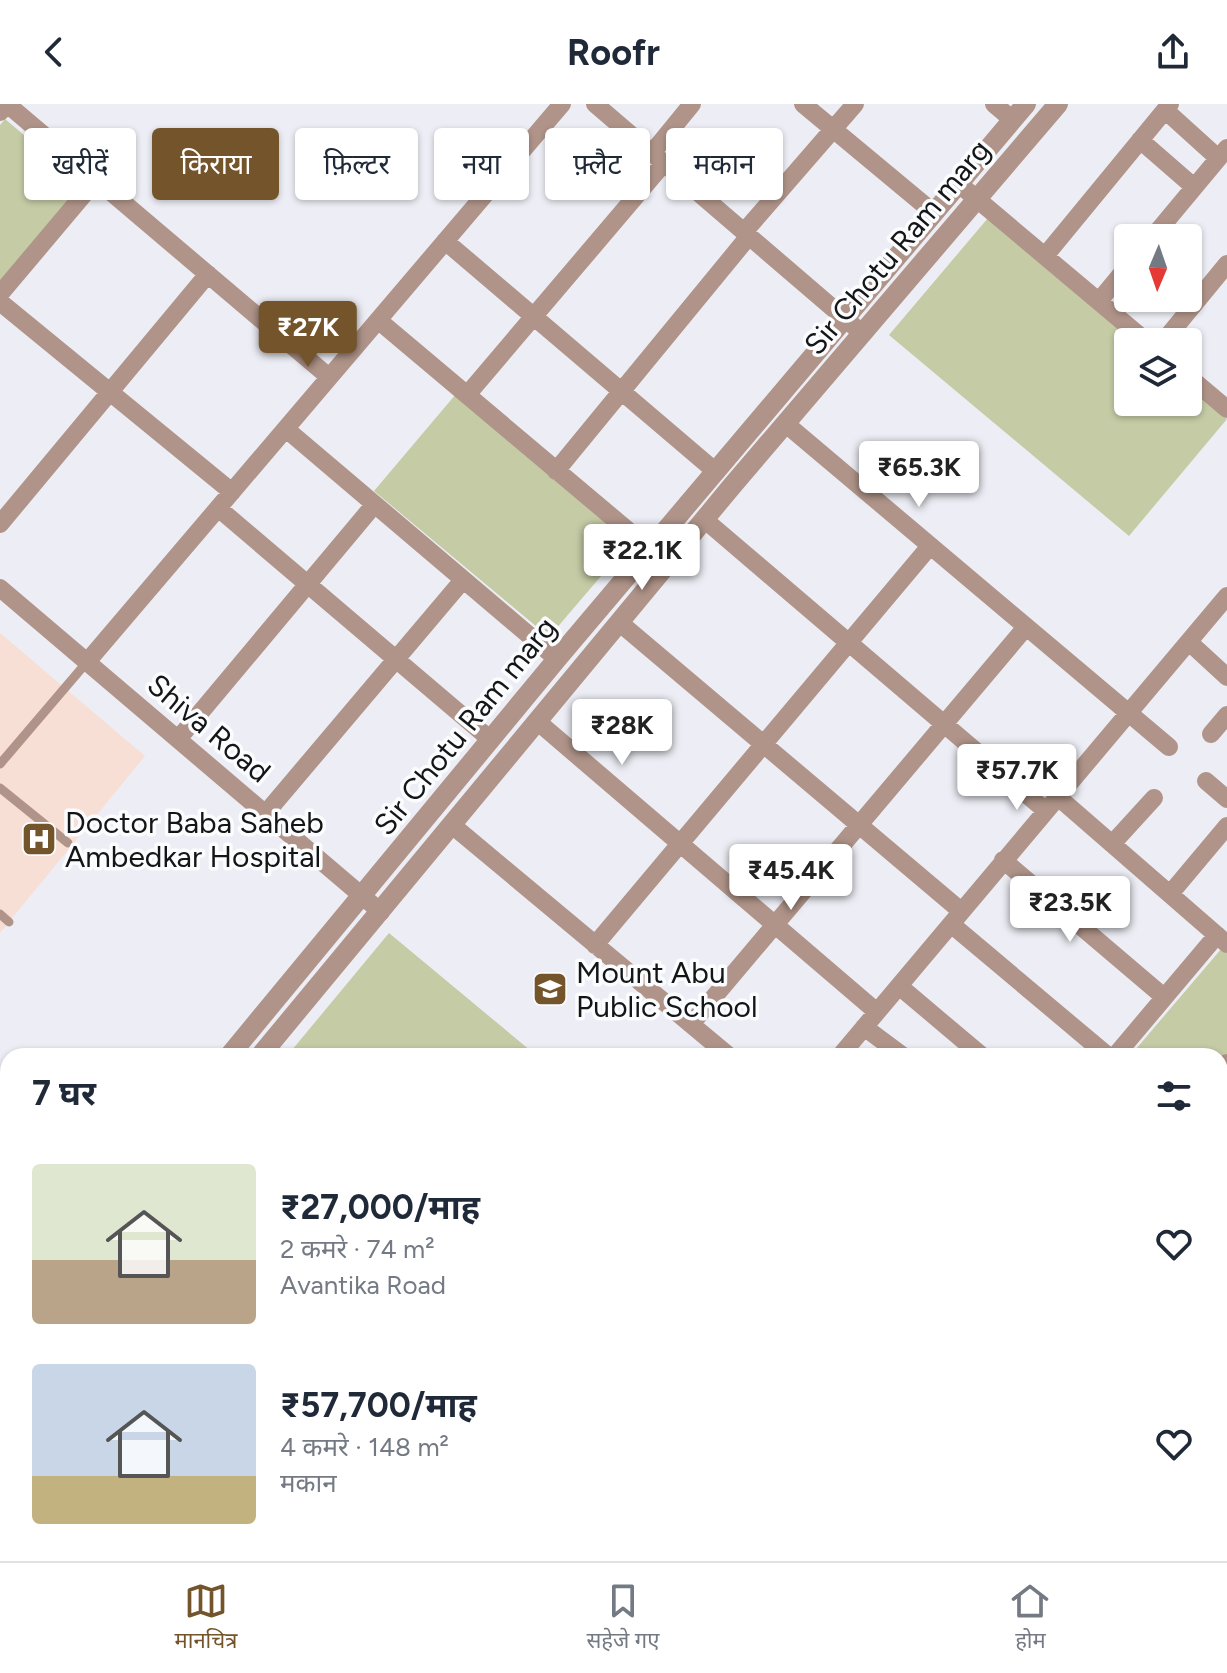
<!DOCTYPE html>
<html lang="hi">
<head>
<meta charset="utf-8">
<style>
	:root { --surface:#fff; --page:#f2f2f3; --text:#1f2937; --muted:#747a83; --line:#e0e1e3; --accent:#74542a }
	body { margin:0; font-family:Figtree,"Noto Sans Devanagari",sans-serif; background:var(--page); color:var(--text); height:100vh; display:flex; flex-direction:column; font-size:30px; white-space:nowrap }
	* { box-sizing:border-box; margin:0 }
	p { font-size:26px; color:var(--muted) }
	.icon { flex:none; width:44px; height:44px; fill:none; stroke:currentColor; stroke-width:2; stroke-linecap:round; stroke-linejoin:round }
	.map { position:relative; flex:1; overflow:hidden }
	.panel { position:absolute; left:0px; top:944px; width:1228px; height:514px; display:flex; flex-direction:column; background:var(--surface); border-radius:24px 24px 0 0; box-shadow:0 2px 6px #0004 }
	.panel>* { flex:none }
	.guide { position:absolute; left:24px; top:24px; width:800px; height:72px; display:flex; gap:16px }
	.needle { width:52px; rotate:182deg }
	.controls { position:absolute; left:1114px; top:120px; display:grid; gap:16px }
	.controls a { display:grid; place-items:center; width:88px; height:88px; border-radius:8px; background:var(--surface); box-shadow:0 2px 6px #0004; font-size:40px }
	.price { position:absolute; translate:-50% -68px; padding:0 18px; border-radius:8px; background:#fff; color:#222; font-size:26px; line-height:52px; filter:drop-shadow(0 2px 4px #0008) }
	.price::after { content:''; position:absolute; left:50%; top:48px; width:24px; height:18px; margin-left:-12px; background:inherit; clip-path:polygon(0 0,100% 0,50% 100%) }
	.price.on { background:var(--accent); color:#fff }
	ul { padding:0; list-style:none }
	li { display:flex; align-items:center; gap:24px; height:200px; padding:0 32px }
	li span { display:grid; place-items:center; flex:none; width:224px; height:160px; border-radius:8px; color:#555 }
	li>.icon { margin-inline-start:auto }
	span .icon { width:96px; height:96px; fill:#fffc; stroke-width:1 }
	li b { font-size:34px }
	h2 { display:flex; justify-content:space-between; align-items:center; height:96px; padding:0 32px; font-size:34px }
	.pill { padding:0 28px; border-radius:8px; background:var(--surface); box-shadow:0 2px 6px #0004; font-size:28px; line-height:72px }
	.pill.on { background:var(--accent); color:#fff }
	header { display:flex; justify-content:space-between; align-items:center; height:104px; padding:0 32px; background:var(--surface); font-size:36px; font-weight:700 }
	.menu { display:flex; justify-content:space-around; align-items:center; height:112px; border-top:2px solid var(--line); background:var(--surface); font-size:22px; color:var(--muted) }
	.menu a { display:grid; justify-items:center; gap:4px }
	.menu .on { color:var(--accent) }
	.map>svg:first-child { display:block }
	.medical { fill:#f7dfd5 }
	.green { fill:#c4cba5 }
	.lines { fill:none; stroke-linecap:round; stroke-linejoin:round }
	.service { stroke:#b09489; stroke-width:9 }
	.minor { stroke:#b09489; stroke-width:18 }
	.tertiary { stroke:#b09489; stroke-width:20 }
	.labels { text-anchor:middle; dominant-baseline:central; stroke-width:7; stroke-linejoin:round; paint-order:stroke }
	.street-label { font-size:30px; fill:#141517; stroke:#fbfcfe }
	.poi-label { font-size:30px; fill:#141517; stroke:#fbfcfe; text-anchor:start }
</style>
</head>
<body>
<header><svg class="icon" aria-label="back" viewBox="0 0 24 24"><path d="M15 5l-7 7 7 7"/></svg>Roofr<svg class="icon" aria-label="share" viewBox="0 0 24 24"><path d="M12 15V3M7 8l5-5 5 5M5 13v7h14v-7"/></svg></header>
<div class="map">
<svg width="1227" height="1457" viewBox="0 0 1227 1457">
	<rect width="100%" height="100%" fill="#edeef5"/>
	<path class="medical" d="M0,529L145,652L0,829Z
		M8,1273V1445L0,1439V1282Z
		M14,1450H227L221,1457H23Z"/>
	<path class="green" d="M5,15L82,80L0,177V21Z
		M988,114L1136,238H1128V298H1188V282L1227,315L1129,432L889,231Z
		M456,290L631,437L549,533L374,387Z
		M389,829L537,952H287Z
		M1222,844L1227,849V955L1220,964V952H1130Z"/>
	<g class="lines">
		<path class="service" d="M0,660L87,558
			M0,684L68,739
			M0,810L9,818
			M0,1348L8,1339
			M0,1414L8,1421
			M41,1450L49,1457
			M822,1457L828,1450"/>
		<path class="minor" d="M595,0L863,230
			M803,0L934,109
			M994,0L1013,16
			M1165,6L1218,54
			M0,8L7,0L329,273
			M1140,36L1194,83
			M652,49L692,0
			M959,80L1147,238
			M744,128L855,0
			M1152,134L1227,44
			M445,137L715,367
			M1045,152L1170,0
			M0,190L96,76
			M1099,197L1128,162
			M0,198L232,388
			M378,216L650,445
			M1163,238L1227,160
			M1188,272L1227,305
			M467,291L664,59
			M786,320L1169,643
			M286,325L557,555
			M556,367L749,132
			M218,404L491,636
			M705,416L1046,707
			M0,420L208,170
			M0,484L381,808
			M620,519L961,807
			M1189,538L1227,573
			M87,558L562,0
			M538,618L877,908
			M1211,630L1227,611
			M179,634L374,401
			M1206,677L1227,695
			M1058,693L1227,840
			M266,709L463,476
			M452,721L729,952
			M1112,740L1154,694
			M1003,756L1164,893
			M1170,790L1227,722
			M951,820L1108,952
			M595,841L930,442
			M899,882L982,952
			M692,919L1026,523
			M864,923L903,952
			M840,952L1227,492
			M1115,952L1217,831
			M1220,1009L1227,1015
			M1220,1095L1227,1087
			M1220,1214L1227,1206
			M1220,1320L1227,1312
			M1220,1385L1227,1391
			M1220,1436L1227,1428
			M245,1457L251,1450
			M915,1457L921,1450
			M1017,1457L1023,1450
			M1104,1457L1110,1450
			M1203,1457L1208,1450"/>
		<path class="tertiary" d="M229,952L557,555L1026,0
			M260,952L732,382L1058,0
			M1220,968L1227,960
			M0,1220L8,1211
			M0,1260L8,1251
			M859,1450L867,1457"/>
	</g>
	<defs>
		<g id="hospital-square" transform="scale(1.8)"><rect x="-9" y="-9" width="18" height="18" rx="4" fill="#74542a" stroke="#fbfcfe"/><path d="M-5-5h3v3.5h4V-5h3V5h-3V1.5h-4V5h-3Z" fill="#fff"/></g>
		<g id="school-square" transform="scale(1.8)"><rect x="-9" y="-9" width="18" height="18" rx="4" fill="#74542a" stroke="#fbfcfe"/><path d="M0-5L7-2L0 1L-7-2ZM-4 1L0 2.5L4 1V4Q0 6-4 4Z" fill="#fff"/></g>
	</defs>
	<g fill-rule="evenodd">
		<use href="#hospital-square" x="39" y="735"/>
		<use href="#school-square" x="550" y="885"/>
	</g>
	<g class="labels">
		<g class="street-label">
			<text transform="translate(897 143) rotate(-50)">Sir Chotu Ram marg</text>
			<text transform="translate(465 622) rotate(-51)">Sir Chotu Ram marg</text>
			<text transform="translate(209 624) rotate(40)">Shiva Road</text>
		</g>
		<g class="poi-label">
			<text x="65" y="718">Doctor Baba Saheb<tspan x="65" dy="34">Ambedkar Hospital</tspan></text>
			<text x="576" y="868">Mount Abu<tspan x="576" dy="34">Public School</tspan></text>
		</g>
	</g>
</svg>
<div class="controls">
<a><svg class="needle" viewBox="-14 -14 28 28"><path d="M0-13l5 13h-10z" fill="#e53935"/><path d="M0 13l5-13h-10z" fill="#747a83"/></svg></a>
<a><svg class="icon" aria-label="layers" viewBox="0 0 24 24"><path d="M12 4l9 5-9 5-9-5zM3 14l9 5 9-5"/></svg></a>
</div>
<b class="price on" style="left:308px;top:265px">₹27K</b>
<b class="price" style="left:919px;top:405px">₹65.3K</b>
<b class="price" style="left:642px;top:488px">₹22.1K</b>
<b class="price" style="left:622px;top:663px">₹28K</b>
<b class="price" style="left:1017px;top:708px">₹57.7K</b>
<b class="price" style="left:791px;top:808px">₹45.4K</b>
<b class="price" style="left:1070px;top:840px">₹23.5K</b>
<div class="guide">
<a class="pill">खरीदें</a>
<a class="pill on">किराया</a>
<a class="pill">फ़िल्टर</a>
<a class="pill">नया</a>
<a class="pill">फ़्लैट</a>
<a class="pill">मकान</a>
</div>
<section class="panel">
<h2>7 घर<svg class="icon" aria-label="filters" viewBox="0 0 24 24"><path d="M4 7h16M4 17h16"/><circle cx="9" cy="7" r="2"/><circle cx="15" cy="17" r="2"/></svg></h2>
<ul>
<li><span style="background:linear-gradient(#dfe7d0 60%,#b9a48a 0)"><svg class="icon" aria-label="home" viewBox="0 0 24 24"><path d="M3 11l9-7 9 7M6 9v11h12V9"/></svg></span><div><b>₹27,000/माह</b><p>2 कमरे · 74 m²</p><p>Avantika Road</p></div><svg class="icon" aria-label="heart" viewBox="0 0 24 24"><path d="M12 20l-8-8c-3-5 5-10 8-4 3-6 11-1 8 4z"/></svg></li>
<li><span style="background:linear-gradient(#c9d6e8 70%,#c2b280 0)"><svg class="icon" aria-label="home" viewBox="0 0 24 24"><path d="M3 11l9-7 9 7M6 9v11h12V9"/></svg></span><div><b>₹57,700/माह</b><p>4 कमरे · 148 m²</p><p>मकान</p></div><svg class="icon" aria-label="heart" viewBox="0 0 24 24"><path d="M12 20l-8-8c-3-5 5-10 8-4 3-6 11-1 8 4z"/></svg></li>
</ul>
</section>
</div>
<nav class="menu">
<a class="on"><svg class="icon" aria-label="map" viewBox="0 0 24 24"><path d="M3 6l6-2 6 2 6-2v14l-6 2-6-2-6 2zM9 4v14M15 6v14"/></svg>मानचित्र</a>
<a><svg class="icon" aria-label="saved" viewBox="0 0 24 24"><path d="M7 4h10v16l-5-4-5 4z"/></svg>सहेजे गए</a>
<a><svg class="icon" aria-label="home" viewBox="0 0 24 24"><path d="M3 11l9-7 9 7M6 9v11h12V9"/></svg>होम</a>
</nav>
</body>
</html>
